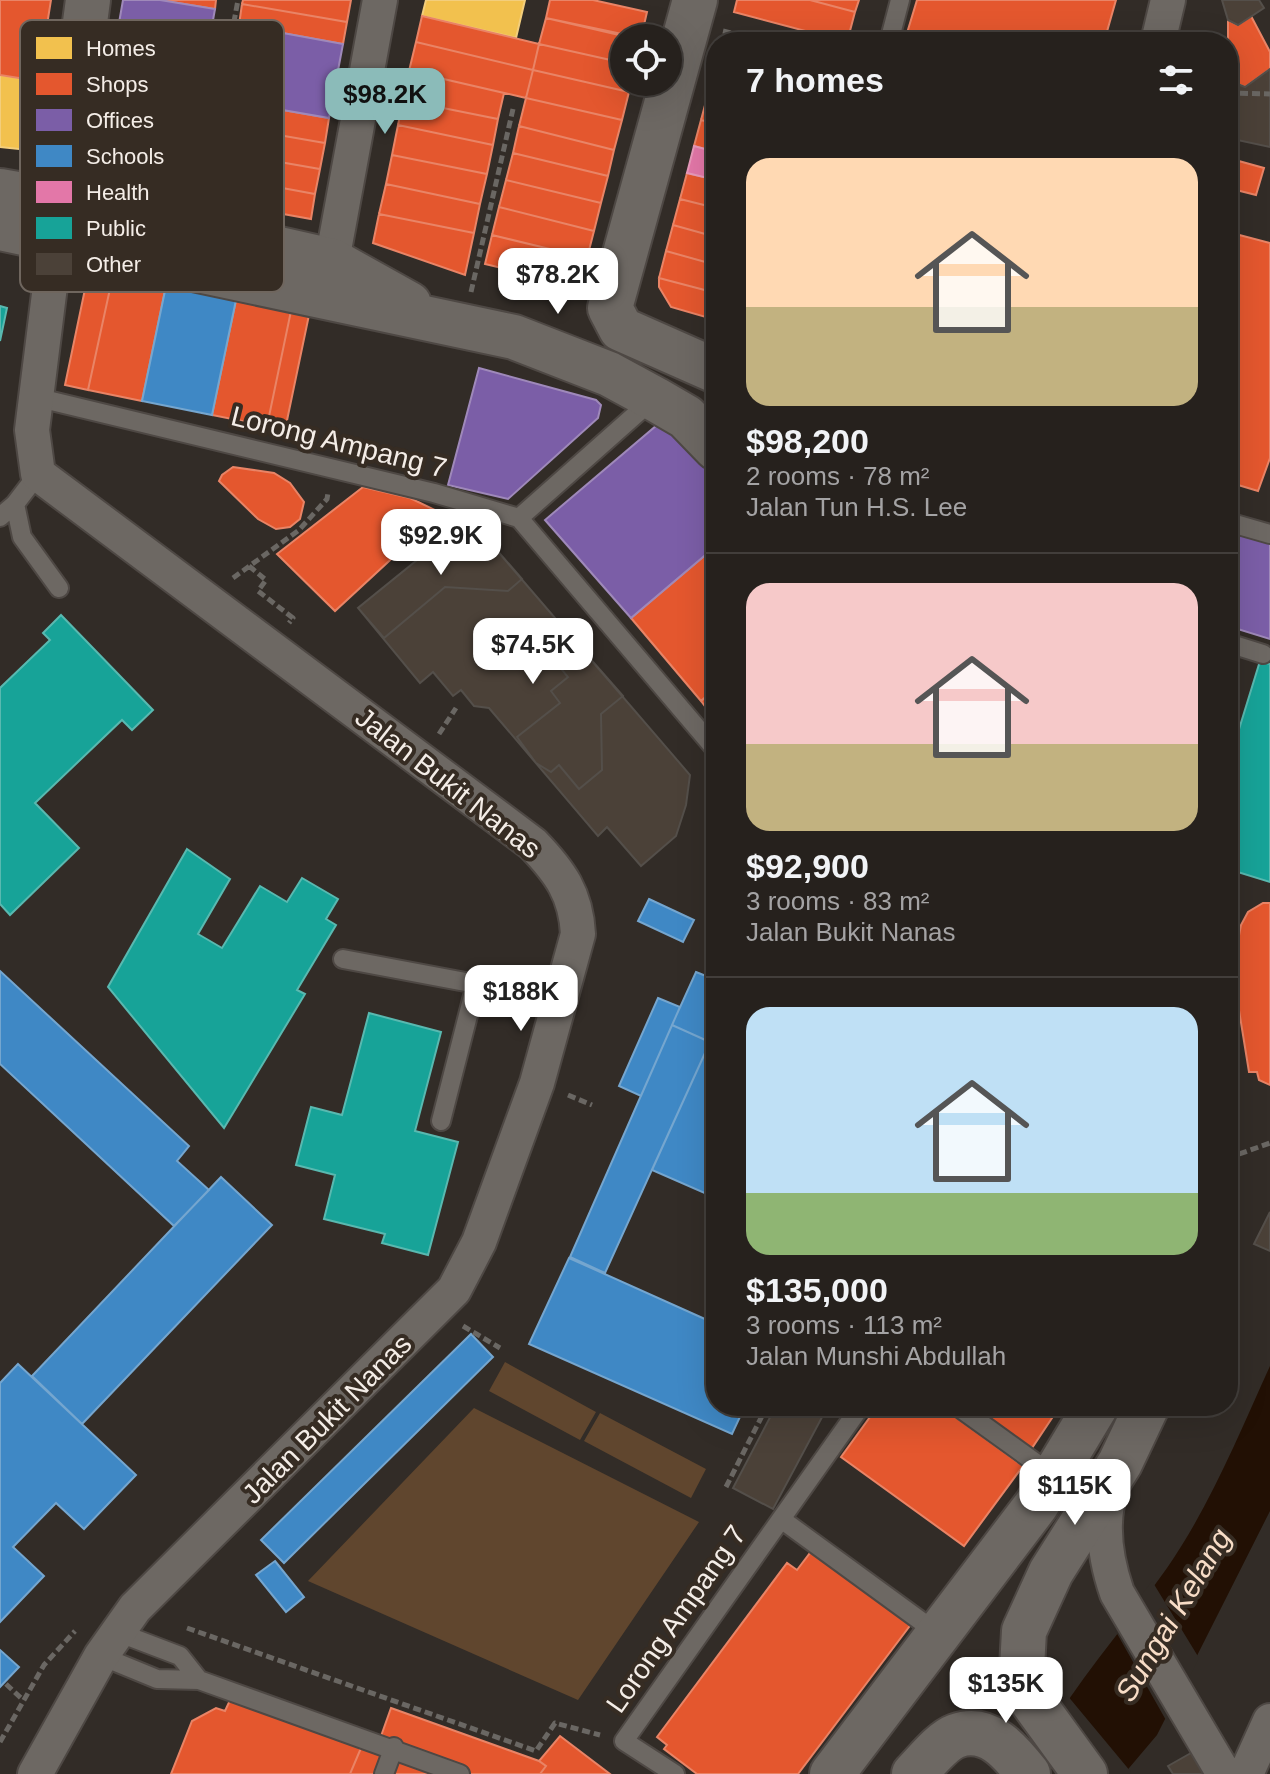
<!DOCTYPE html>
<html lang="en">
<head>
<meta charset="utf-8">
<style>
	:root { --surface:#26211d; --page:#322e2a; --text:#f1f3f6; --muted:#a4a3a4; --line:#423e3b; --accent:#8bbbb9 }
	body { margin:0; font-family:Arial,sans-serif; background:var(--page); color:var(--text); height:100vh; display:flex; flex-direction:column; font-size:30px; white-space:nowrap }
	* { box-sizing:border-box; margin:0 }
	p { font-size:26px; color:var(--muted) }
	.icon { flex:none; width:44px; height:44px; fill:none; stroke:currentColor; stroke-width:2; stroke-linecap:round; stroke-linejoin:round }
	.map { position:relative; flex:1; overflow:hidden }
	.side { position:absolute; left:706px; top:32px; width:532px; height:1384px; display:flex; flex-direction:column; background:var(--surface); border-radius:32px; box-shadow:0 8px 32px #0002,0 0 0 2px var(--line) }
	.side>* { flex:none }
	.fabs { position:absolute; left:610px; top:24px; display:grid; gap:16px }
	.fabs a { display:grid; place-items:center; width:72px; height:72px; border-radius:50%; background:var(--surface); box-shadow:0 8px 32px #0002,0 0 0 2px var(--line); font-size:40px }
	.price { position:absolute; translate:-50% -68px; padding:0 18px; border-radius:16px; background:#fff; color:#222; font-size:26px; line-height:52px; filter:drop-shadow(0 2px 4px #0008) }
	.price::after { content:''; position:absolute; left:50%; top:48px; width:24px; height:18px; margin-left:-12px; background:inherit; clip-path:polygon(0 0,100% 0,50% 100%) }
	.price.selected { background:var(--accent); color:#111 }
	ul { padding:0; list-style:none }
	li { display:grid; align-content:center; gap:16px; height:424px; padding:0 40px }
	li+li { border-top:2px solid var(--line) }
	li span { display:grid; place-items:center; height:248px; border-radius:24px; color:#555 }
	li>.icon { margin-inline-start:auto }
	span .icon { width:144px; height:144px; fill:#fffc; stroke-width:1 }
	li b { font-size:34px }
	h2 { display:flex; justify-content:space-between; align-items:center; height:96px; padding:0 40px; font-size:34px }
	.map>svg:first-child { display:block }
	.green { fill:#60462e }
	.water { fill:#221004 }
	.pier { fill:#322c27 }
	.homes { fill:#f2c14e; stroke:#f3ce7c; stroke-width:2 }
	.shops { fill:#e4572e; stroke:#e98466; stroke-width:2 }
	.offices { fill:#7b5ea7; stroke:#9f89ba; stroke-width:2 }
	.schools { fill:#3f88c5; stroke:#75a6cf; stroke-width:2 }
	.health { fill:#e377a8; stroke:#e89abb; stroke-width:2 }
	.public { fill:#17a398; stroke:#59b9b0; stroke-width:2 }
	.building { fill:#4b4138; stroke:#544f4a; stroke-width:2 }
	.lines { fill:none; stroke-linecap:round; stroke-linejoin:round }
	.lane-casing { stroke:#4e4844; stroke-width:22 }
	.street-casing { stroke:#4e4844; stroke-width:38 }
	.secondary-casing { stroke:#4e4844; stroke-width:48 }
	.path { stroke:#6a6763; stroke-width:5; stroke-dasharray:8 4; stroke-linecap:butt }
	.lane { stroke:#6d6863; stroke-width:18 }
	.street { stroke:#6d6863; stroke-width:34 }
	.secondary { stroke:#6d6863; stroke-width:44 }
	.path-bridge { stroke:#6a6763; stroke-width:5; stroke-dasharray:8 4; stroke-linecap:butt }
	.labels { text-anchor:middle; dominant-baseline:central; stroke-width:8; stroke-linejoin:round; paint-order:stroke }
	.street-label { font-size:28px; fill:#f4ede7; stroke:#362c23 }
	.water-label { font-size:30px; font-style:italic; fill:#f8ddc7; stroke:#362c23 }
	.key { fill:#362c23; stroke:#6f665e; stroke-width:2 }
	.key-label { font-size:22px; fill:#f4ede7 }
</style>
</head>
<body>
<div class="map">
<svg width="1270" height="1774" viewBox="0 0 1270 1774">
	<rect width="100%" height="100%" fill="#322c27"/>
	<path class="green" d="M505,1362L596,1412L580,1440L489,1391Z
		M474,1408L699,1522L578,1700L308,1581Z
		M600,1413L706,1469L691,1498L584,1441Z"/>
	<path class="water" d="M1270,1366V1511L1157,1735L1124,1774L1058,1716C1091,1664 1132,1618 1167,1568C1210,1506 1239,1434 1270,1366Z"/>
	<path class="pier" d="M1152,1581L1199,1658L1167,1722L1115,1630Z
		M1067,1695L1131,1772L1130,1774H1006Z"/>
	<path class="homes" d="M426,0H525L516,38L422,16Z
		M715,67H716V96L708,94Z
		M0,75L38,81L28,150L0,147Z"/>
	<path class="shops" d="M0,0H51L38,81L0,75Z
		M160,0H216L215,9Z
		M243,0H351L347,22L242,4Z
		M550,0H593L647,12L641,38L546,18Z
		M737,0H810L855,12L847,42L734,12Z
		M810,0H859L855,12Z
		M917,0H1116L1104,42H937L907,33Z
		M242,4L347,22L343,44L239,25Z
		M422,16L539,44L533,70L416,42Z
		M1251,16L1270,52V69L1245,87L1228,80V20L1238,25Z
		M546,18L632,38H624V63L539,44Z
		M416,42L533,70L526,98L409,71Z
		M539,44L624,63V82H631L629,92L533,70Z
		M533,70L629,92L622,120L526,98Z
		M409,71L504,93L498,119L403,100Z
		M708,94L716,96V124L701,120Z
		M526,98L622,120L614,150L519,126Z
		M225,100L329,118L325,143L221,125Z
		M403,100L498,119L493,145L398,125Z
		M701,120L716,124V152L694,146Z
		M221,125L325,143L320,169L216,151Z
		M398,125L493,145L487,174L392,155Z
		M519,126L614,150L608,176L513,153Z
		M216,151L320,169L315,194L211,175Z
		M513,153L608,176L601,203L506,180Z
		M392,155L487,174L480,204L386,184Z
		M1228,158L1264,168L1256,195L1228,188Z
		M687,173L716,180V208L680,199Z
		M211,175L315,194L311,219L206,200Z
		M506,180L601,203L594,231L499,207Z
		M386,184L480,204L474,233L379,214Z
		M680,199L716,208V237L673,225Z
		M499,207L594,231L587,258L492,235Z
		M379,214L474,233L465,275L373,243Z
		M673,225L716,237V265L666,251Z
		M1228,232L1270,243V458L1258,491L1228,482Z
		M492,235L587,258L580,287L485,264Z
		M666,251L716,265V293L659,278Z
		M89,270L113,275L88,390L65,385Z
		M113,275L166,286L142,401L88,390Z
		M659,278L716,293V320L671,307L659,287Z
		M236,300L291,311L267,426L212,415Z
		M291,311L309,315L285,430L267,426Z
		M233,467L274,473L290,483L304,502L300,519L290,527L276,529L258,519L219,481L222,475Z
		M363,487L410,498L441,513L335,611L277,554Z
		M716,546V688L701,701L631,618Z
		M716,688V721L701,701Z
		M1263,903H1270V1085L1259,1080L1257,1072H1249L1232,967H1228V945L1237,946L1241,925L1248,912Z
		M878,1406H940L1023,1466L964,1546L841,1457Z
		M970,1406H1060L1032,1448Z
		M813,1549L912,1623L798,1774H697L664,1749L667,1745L657,1737L787,1563L797,1570Z
		M231,1698L361,1748L350,1774H171L192,1721L216,1708L225,1711Z
		M391,1708L539,1761L546,1766L540,1774H350L361,1748L375,1753Z
		M560,1736L610,1774H540L546,1766L539,1761Z"/>
	<path class="offices" d="M123,0H160L215,9L210,37L119,23Z
		M239,25L343,44L329,118L225,100Z
		M479,368L596,400L601,405L598,418L508,499L448,485Z
		M663,420L716,480V546L631,618L545,520Z
		M1228,529L1270,542V639L1228,626Z"/>
	<path class="schools" d="M166,286L236,300L212,415L142,401Z
		M649,899L694,920L683,942L638,921Z
		M0,971L189,1146L177,1161L209,1190L174,1226L0,1064Z
		M696,972L716,980V1045L672,1025Z
		M658,998L680,1007L641,1096L619,1086Z
		M672,1025L710,1042L605,1273L570,1257Z
		M710,1042L716,1045V1198L652,1170Z
		M221,1177L272,1225L82,1424L32,1376Z
		M569,1258L716,1324V1406H745L732,1434L529,1344Z
		M471,1334L493,1357L284,1563L261,1540Z
		M18,1364L136,1475L84,1529L56,1503L13,1547L44,1576L0,1622V1383Z
		M275,1561L304,1597L286,1612L256,1575Z
		M0,1650L19,1667L0,1687Z"/>
	<path class="health" d="M694,146L716,152V180L687,173Z"/>
	<path class="public" d="M0,306L7,308L0,341Z
		M61,615L153,710L132,730L122,720L35,803L79,848L10,915L0,904V688L50,640L43,633Z
		M1260,661L1270,664V882L1228,869V765Z
		M187,849L230,879L198,934L222,948L260,886L287,902L302,878L338,899L326,919L336,925L297,990L305,994L224,1128L108,987Z
		M369,1013L441,1032L415,1131L458,1142L428,1255L382,1243L385,1234L324,1219L335,1175L296,1165L311,1107L342,1115Z"/>
	<path class="building" d="M1222,0H1259L1264,8L1238,25L1228,20Z
		M1270,69V147L1228,138V80L1245,87Z
		M469,518L522,579L508,591L445,587L384,638L358,608Z
		M469,518L690,775L686,805L676,836L641,866L607,827L598,836L489,708L474,706L461,690L453,696L433,672L420,683L358,608Z
		M469,518L522,579L508,591L445,587L384,638L358,608Z
		M565,630L623,696L601,714L602,770L579,789L559,765L551,772L536,763L517,737L560,703L551,691L568,677L544,648Z
		M565,630L623,696L601,714L602,770L579,789L559,765L551,772L536,763L517,737L560,703L551,691L568,677L544,648Z
		M1270,1212V1251L1254,1244Z
		M776,1406H828L773,1509L733,1488Z
		M1198,1749L1212,1774H1173L1168,1766Z"/>
	<g class="lines">
		<g class="lane-casing">
			<path id="lane" d="M889,42L900,0
				M35,397L434,493L519,518L716,750
				M38,474L15,504L22,537L59,588
				M0,517L15,504
				M519,518L652,400
				M1228,522L1270,534
				M1228,643L1263,654
				M343,959L561,1000
				M441,1121L476,984
				M957,1406L1054,1476
				M781,1519L940,1635
				M117,1632L180,1656L199,1680
				M101,1656L157,1679L199,1680L460,1774
				M384,1774L394,1747
				M675,1774L624,1741L861,1406"/>
		</g>
		<g class="street-casing">
			<path id="street" d="M1158,42L1168,0
				M332,261L380,0
				M1112,1486C1099,1521 1105,1558 1117,1593L1224,1774
				M35,1774L101,1656L135,1608L454,1290L479,1242L537,1083L578,934C576,894 560,872 533,844L38,474L32,430L56,238
				M1246,1774L1270,1721"/>
		</g>
		<g class="secondary-casing">
			<path id="secondary" d="M695,0L610,308L621,329L716,371
				M0,191L102,209L332,261L409,304
				M0,228L514,337L609,374L655,399L686,417L716,448
				M57,231L88,0
				M832,1774L1037,1504L1096,1406
				M914,1774C925,1763 942,1741 956,1736C988,1724 1011,1752 1028,1774
				M1085,1774L1021,1686L1024,1631L1051,1572L1120,1463L1147,1406"/>
		</g>
		<path class="path" d="M723,31L769,42
			M116,62L223,81L238,0
			M471,292L513,109
			M249,566L266,580L258,591L293,618L289,623
			M233,578L299,530L327,499L328,493
			M439,734L456,708
			M568,1095L592,1105
			M1228,1158L1270,1143
			M463,1326L500,1348
			M726,1487L767,1406
			M187,1628L536,1751L555,1723L600,1735
			M6,1684L22,1699
			M0,1742L44,1665L75,1631"/>
		<use href="#lane" class="lane"/>
		<use href="#street" class="street"/>
		<use href="#secondary" class="secondary"/>
		<path class="path-bridge" d="M1228,93L1270,94"/>
	</g>
	<g class="labels">
		<g class="street-label">
			<text transform="translate(339 442) rotate(14)">Lorong Ampang 7</text>
			<text transform="translate(448 783) rotate(38)">Jalan Bukit Nanas</text>
			<text transform="translate(327 1419) rotate(-45)">Jalan Bukit Nanas</text>
			<text transform="translate(676 1619) rotate(-55)">Lorong Ampang 7</text>
		</g>
		<g class="water-label">
			<text transform="translate(1173 1615) rotate(-59)">Sungai Kelang</text>
		</g>
	</g>
	<rect x="20" y="20" width="264" height="272" rx="12" class="key"/>
	<rect x="36" y="37" width="36" height="22" fill="#f2c14e"/>
	<rect x="36" y="73" width="36" height="22" fill="#e4572e"/>
	<rect x="36" y="109" width="36" height="22" fill="#7b5ea7"/>
	<rect x="36" y="145" width="36" height="22" fill="#3f88c5"/>
	<rect x="36" y="181" width="36" height="22" fill="#e377a8"/>
	<rect x="36" y="217" width="36" height="22" fill="#17a398"/>
	<rect x="36" y="253" width="36" height="22" fill="#4b4138"/>
	<g class="key-label">
		<text x="86" y="56">Homes</text>
		<text x="86" y="92">Shops</text>
		<text x="86" y="128">Offices</text>
		<text x="86" y="164">Schools</text>
		<text x="86" y="200">Health</text>
		<text x="86" y="236">Public</text>
		<text x="86" y="272">Other</text>
	</g>
</svg>
<div class="fabs">
<a><svg class="icon" aria-label="locate" viewBox="0 0 24 24"><circle cx="12" cy="12" r="6"/><path d="M12 2v4M12 18v4M2 12h4M18 12h4"/></svg></a>
</div>
<b class="price selected" style="left:385px;top:136px">$98.2K</b>
<b class="price" style="left:558px;top:316px">$78.2K</b>
<b class="price" style="left:441px;top:577px">$92.9K</b>
<b class="price" style="left:533px;top:686px">$74.5K</b>
<b class="price" style="left:521px;top:1033px">$188K</b>
<b class="price" style="left:1075px;top:1527px">$115K</b>
<b class="price" style="left:1006px;top:1725px">$135K</b>
<section class="side">
<h2>7 homes<svg class="icon" aria-label="filters" viewBox="0 0 24 24"><path d="M4 7h16M4 17h16"/><circle cx="9" cy="7" r="2"/><circle cx="15" cy="17" r="2"/></svg></h2>
<ul>
<li><span style="background:linear-gradient(#ffd9b3 60%,#c2b280 0)"><svg class="icon" aria-label="home" viewBox="0 0 24 24"><path d="M3 11l9-7 9 7M6 9v11h12V9"/></svg></span><div><b>$98,200</b><p>2 rooms · 78 m²</p><p>Jalan Tun H.S. Lee</p></div></li>
<li><span style="background:linear-gradient(#f6c9c9 65%,#c2b280 0)"><svg class="icon" aria-label="home" viewBox="0 0 24 24"><path d="M3 11l9-7 9 7M6 9v11h12V9"/></svg></span><div><b>$92,900</b><p>3 rooms · 83 m²</p><p>Jalan Bukit Nanas</p></div></li>
<li><span style="background:linear-gradient(#bfe0f5 75%,#8fb573 0)"><svg class="icon" aria-label="home" viewBox="0 0 24 24"><path d="M3 11l9-7 9 7M6 9v11h12V9"/></svg></span><div><b>$135,000</b><p>3 rooms · 113 m²</p><p>Jalan Munshi Abdullah</p></div></li>
</ul>
</section>
</div>
</body>
</html>
